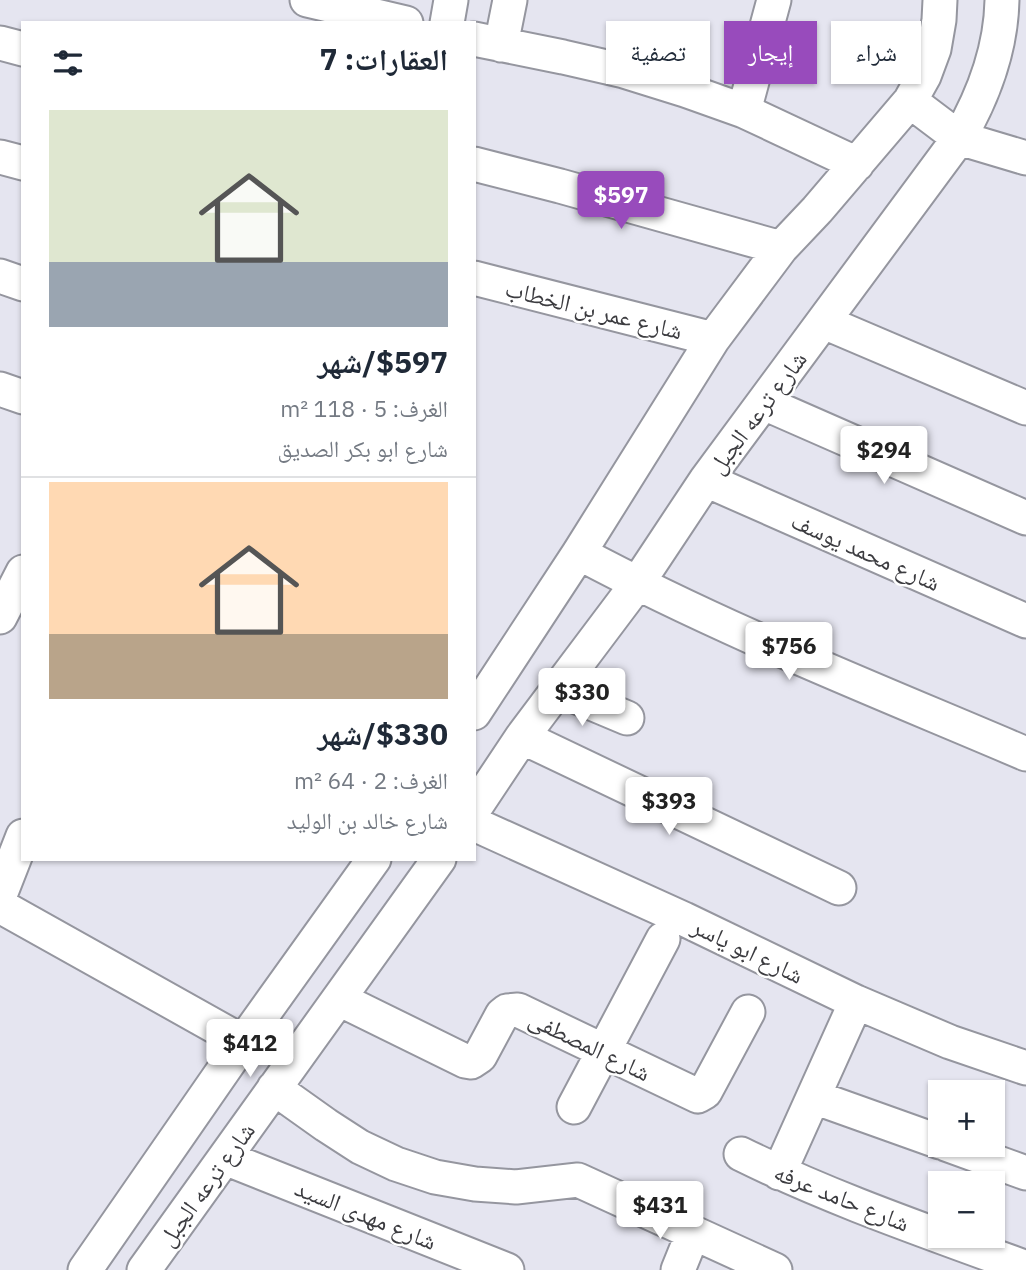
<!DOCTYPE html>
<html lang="ar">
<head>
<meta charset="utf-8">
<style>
	:root { --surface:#fff; --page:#f6f6f7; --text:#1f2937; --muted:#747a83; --line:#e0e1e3; --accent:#984bbc }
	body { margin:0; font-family:"IBM Plex Sans","Noto Naskh Arabic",sans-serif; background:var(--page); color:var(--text); direction:rtl; height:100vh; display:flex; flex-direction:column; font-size:26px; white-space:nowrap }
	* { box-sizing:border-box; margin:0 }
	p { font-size:23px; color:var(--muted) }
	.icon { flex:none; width:38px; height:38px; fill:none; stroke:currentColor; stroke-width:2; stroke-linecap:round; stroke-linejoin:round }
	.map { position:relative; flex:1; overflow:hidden; direction:ltr }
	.sheet { position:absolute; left:21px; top:21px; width:455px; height:840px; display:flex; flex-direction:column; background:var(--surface); border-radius:0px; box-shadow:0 2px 5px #0004; direction:rtl }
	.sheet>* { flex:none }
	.hud { position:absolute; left:497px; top:21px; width:424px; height:63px; direction:rtl; display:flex; gap:14px }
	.fabs { position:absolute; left:928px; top:1080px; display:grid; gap:14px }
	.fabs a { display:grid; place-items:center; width:77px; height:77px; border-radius:0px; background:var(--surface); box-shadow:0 2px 5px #0004; font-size:35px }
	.price { position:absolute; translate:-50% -60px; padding:0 16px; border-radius:7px; background:#fff; color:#222; font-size:23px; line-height:46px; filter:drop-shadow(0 2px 4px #0008) }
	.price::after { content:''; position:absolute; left:50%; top:42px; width:21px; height:16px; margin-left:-10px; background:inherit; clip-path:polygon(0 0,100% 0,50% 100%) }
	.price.on { background:var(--accent); color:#fff }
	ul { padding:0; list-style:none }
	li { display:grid; align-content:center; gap:14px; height:371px; padding:0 28px }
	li+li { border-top:2px solid var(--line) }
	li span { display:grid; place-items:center; height:217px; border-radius:0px; color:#555 }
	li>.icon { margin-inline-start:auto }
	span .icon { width:126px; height:126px; fill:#fffc; stroke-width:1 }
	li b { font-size:30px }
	h2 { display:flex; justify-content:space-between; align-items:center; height:84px; padding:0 28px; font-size:30px }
	.tag { padding:0 24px; border-radius:0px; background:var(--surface); box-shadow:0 2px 5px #0004; font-size:24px; line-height:63px }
	.tag.on { background:var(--accent); color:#fff }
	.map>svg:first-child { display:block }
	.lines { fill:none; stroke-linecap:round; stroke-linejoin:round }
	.minor-casing { stroke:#95969f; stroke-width:37 }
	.minor { stroke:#fff; stroke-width:33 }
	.labels { text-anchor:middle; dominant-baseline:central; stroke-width:5; stroke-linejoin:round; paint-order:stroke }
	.street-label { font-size:24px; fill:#3c3c40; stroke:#fff }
</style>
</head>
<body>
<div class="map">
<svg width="1026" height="1270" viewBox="0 0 1026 1270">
	<rect width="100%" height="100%" fill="#e5e5f0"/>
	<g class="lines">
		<g class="minor-casing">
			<path id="minor" d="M307,0L406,23
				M447,23L451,0
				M474,39L563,57L624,71L685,90L744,111L857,164
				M0,43L23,49
				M501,45L510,0
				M910,101L959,138L1026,158
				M744,111L774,0
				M0,157L23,163
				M474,164L560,186L781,248
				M0,276L23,284
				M474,278L713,339
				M824,322L1026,408
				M0,389L23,397
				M764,403L1026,518
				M706,480L1026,621
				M579,553C723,630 876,690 1026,754
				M0,617L23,572
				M558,689L627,718
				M474,713L579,553L713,339L781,248L817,210L910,101L924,76L934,49L939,20L940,0
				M522,737L839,888
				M474,809L522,737L637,584L706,480L959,138C984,95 1001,50 1002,0
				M474,824L684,919L856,1002L950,1042L1026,1068
				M0,895L23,836
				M0,906L243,1042
				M339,999L465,1061L471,1062L480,1056L502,1015L507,1011L518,1010L698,1096L705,1092L748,1012
				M274,1088L326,1125L360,1147L396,1164L435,1177L475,1184L516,1187L578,1180L775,1270
				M814,1097L940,1142
				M574,1107L663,939
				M946,1144L1026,1173
				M741,1154C832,1199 929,1232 1024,1267
				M225,1158L507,1270
				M779,1173L856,1002
				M85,1270L243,1042L374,859
				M144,1270L439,859
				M678,1270L693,1233"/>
		</g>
		<use href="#minor" class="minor"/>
	</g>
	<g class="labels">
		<g class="street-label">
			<text transform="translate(594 309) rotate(14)">شارع عمر بن الخطاب</text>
			<text transform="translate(757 412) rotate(-53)">شارع ترعه الجبل</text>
			<text transform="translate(866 551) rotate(24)">شارع محمد يوسف</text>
			<text transform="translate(748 950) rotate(26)">شارع ابو ياسر</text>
			<text transform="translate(590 1045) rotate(26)">شارع المصطفى</text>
			<text transform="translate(206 1184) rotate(-54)">شارع ترعه الجبل</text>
			<text transform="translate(842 1197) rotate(22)">شارع حامد عرفه</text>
			<text transform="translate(366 1214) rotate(22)">شارع مهدى السيد</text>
		</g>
	</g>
</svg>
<div class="fabs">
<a>+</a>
<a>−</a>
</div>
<b class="price on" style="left:621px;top:231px">$597</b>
<b class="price" style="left:884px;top:486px">$294</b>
<b class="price" style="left:789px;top:682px">$756</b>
<b class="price" style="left:582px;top:728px">$330</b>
<b class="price" style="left:669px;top:837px">$393</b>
<b class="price" style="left:250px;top:1079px">$412</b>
<b class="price" style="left:660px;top:1241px">$431</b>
<div class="hud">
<a class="tag">شراء</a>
<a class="tag on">إيجار</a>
<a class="tag">تصفية</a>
</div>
<section class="sheet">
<h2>العقارات: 7<svg class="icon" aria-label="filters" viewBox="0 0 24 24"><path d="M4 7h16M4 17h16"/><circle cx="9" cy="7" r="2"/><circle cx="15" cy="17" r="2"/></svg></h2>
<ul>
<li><span style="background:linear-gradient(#dfe7d0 70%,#9aa5b1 0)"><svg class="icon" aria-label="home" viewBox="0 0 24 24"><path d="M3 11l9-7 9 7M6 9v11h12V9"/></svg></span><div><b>$597/شهر</b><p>الغرف: 5 · 118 m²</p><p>شارع ابو بكر الصديق</p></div></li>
<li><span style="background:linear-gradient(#ffd9b3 70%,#b9a48a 0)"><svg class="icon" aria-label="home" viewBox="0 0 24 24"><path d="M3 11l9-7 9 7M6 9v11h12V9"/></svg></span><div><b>$330/شهر</b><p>الغرف: 2 · 64 m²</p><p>شارع خالد بن الوليد</p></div></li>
</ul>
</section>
</div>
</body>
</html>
